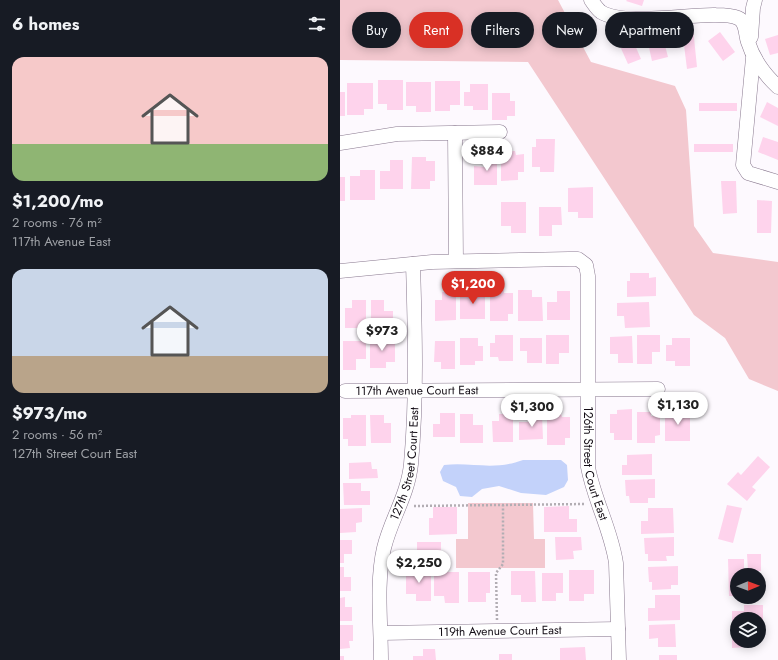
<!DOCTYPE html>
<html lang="en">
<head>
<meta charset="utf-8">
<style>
	:root { --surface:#171b24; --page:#20242c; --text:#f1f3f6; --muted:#9ea1a6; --accent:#d93025 }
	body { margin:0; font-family:Jost,sans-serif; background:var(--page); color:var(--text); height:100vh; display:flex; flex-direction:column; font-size:15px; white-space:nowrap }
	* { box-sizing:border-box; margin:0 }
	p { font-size:13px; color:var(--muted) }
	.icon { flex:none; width:22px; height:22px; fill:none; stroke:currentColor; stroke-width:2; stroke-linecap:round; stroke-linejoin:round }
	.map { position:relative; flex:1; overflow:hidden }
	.sheet { display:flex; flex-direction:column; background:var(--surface); width:340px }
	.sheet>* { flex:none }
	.guide { position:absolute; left:12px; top:12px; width:366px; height:36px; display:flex; gap:8px }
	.needle { width:26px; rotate:89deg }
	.controls { position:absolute; left:390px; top:568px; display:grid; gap:8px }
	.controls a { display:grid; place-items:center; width:36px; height:36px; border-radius:50%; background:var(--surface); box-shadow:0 2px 10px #0003; font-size:20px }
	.price { position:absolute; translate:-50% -34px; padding:0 9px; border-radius:14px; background:#fff; color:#222; font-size:13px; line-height:26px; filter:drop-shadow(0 1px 2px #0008) }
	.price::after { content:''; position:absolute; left:50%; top:24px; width:12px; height:9px; margin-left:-6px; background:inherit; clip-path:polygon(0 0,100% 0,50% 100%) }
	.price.active { background:var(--accent); color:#fff }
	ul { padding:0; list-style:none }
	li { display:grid; align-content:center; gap:8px; height:212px; padding:0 12px }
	li span { display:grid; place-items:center; height:124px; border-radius:12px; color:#555 }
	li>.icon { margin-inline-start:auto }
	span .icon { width:72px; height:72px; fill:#fffc; stroke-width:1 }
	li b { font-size:17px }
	h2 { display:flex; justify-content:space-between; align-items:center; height:48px; padding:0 12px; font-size:17px }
	.pill { padding:0 14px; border-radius:18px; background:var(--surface); box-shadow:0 2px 10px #0003; font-size:14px; line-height:36px }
	.pill.active { background:var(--accent); color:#fff }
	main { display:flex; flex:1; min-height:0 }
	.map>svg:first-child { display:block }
	.green { fill:#f3c8cf }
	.water { fill:#c3d2fa }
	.building { fill:#fed3ec }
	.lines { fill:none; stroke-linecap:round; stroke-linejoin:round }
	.minor-casing { stroke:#88788e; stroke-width:15 }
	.path { stroke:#b2adb3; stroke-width:2.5; stroke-dasharray:2 2; stroke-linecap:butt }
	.minor { stroke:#fff; stroke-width:14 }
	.labels { text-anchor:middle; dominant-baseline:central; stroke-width:3; stroke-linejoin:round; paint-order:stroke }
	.street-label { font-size:12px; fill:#130d15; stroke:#fff }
</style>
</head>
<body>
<main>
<section class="sheet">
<h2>6 homes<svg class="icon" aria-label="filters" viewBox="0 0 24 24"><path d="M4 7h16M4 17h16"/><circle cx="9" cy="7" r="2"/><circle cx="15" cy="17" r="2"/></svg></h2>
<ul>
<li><span style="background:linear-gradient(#f6c9c9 70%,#8fb573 0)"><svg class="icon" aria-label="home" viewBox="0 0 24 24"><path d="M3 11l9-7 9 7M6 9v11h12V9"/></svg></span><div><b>$1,200/mo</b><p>2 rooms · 76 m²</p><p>117th Avenue East</p></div></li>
<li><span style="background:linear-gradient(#c9d6e8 70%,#b9a48a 0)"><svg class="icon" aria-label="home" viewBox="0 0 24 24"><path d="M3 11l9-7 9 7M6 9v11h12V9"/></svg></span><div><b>$973/mo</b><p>2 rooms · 56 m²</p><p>127th Street Court East</p></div></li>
</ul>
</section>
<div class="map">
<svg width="438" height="660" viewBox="0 0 438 660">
	<rect width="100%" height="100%" fill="#fdf9fe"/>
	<path class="green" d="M0,0H218L251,62L335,86L346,110L354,226L373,253L438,262V391L409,379L385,338L354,315L188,62L0,60Z
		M128,503H193L194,539H205V568H116V539H128Z"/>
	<path class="water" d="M183,460H221L227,465L228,480L224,487L206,495L181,493L159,486L142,489L132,497L120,496L116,487L103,481L100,472L104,465C133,462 153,471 183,460Z"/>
	<path class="building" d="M287,0H304L302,6L286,1Z
		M353,28L357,67L347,69L342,29Z
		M288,29L301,59L288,64L275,35Z
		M321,30L328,57L312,61L306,34Z
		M380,32L395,52L383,61L368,41Z
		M438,35V53L430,55L425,39Z
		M38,80H63V110H47V104H38Z
		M95,81H120V105H110V111H95Z
		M66,82H91V112H76V106H66Z
		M7,83H33V109H24V115H7Z
		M130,84H148V110H133V106H124V92H130Z
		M0,92H5V116H0Z
		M152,93H170V101H175V116H167V120H152Z
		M427,102L438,108V126L420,117Z
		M359,103H397V111H359Z
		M423,137L438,142V160L418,152Z
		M196,139H215L214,172H200V167H192V147H196Z
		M354,144H393V152H354Z
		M161,151H175L176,155L184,154V172H178V180L161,181Z
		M144,156H157V185H134V166L144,167Z
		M72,157H86V161H95V181H90V189H71Z
		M50,160H63V189H40V171H50Z
		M20,170H35V200H10V176H20Z
		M0,177H5V201H0Z
		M381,181H396L397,213L383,214Z
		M253,187V218H238V212H228V188Z
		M417,200L432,201L431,233H417Z
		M161,202H186V233H171V226H161Z
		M199,207H221L222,225H212V236H199Z
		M290,273H309V278L316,277V296L287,297V281H290Z
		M130,288H145V319H120V295H130Z
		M150,290H164V293H173V314H168V321H150Z
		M178,290H192V297H202L203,321H178Z
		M217,291H230V320H207V302H217Z
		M102,292H116V320L95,321V300H102Z
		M12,300H26V328H5V308H12Z
		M31,300H44V311H53V329H31Z
		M309,302L310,327L285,328L284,316H277V303Z
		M155,335H173V361H159L158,357H150V343H155Z
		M206,335H229V353H219V364H206Z
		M297,335H320V352H312V364H297Z
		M292,336L293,363H278V354H270V337Z
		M30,338H55V362H46V368H30Z
		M120,338H138V346H143V361H135V365H120Z
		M180,338H202V363H187V351H180Z
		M332,338H350V366H335V361H326V345H332Z
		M3,341H26V359H16V370H3Z
		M95,341H115V369H101V362H94Z
		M336,407H350V441H325V416H336Z
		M292,409V440H274V433H270V414H277V410Z
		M297,412H311V416H320V435L315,436V443H297Z
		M100,413H115V437H93V424H100Z
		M120,414H133V425H143V443H120Z
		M159,414H173V442H153L152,421H159Z
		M188,414H202L203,439L179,440V422H188Z
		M207,414H221L222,417H230V438H225V445H207Z
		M11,415H26V446H8V439H3V418H11Z
		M30,415H44V423H51V443H31Z
		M312,454V475H282V465H287V455Z
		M418,456L430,467L412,487L416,490L407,501L387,484L398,472L401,475Z
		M31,462L32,469H37L38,478L9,479V463Z
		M315,479V498H308V503H290L289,496H286L285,480Z
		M3,483H21V491H30V505H4Z
		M387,505L402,508L393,543L378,539Z
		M229,506V519H237V532H204V507Z
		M93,507H117V534L89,535V518H93Z
		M22,508V522L16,523V532L0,533V509Z
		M308,508H333L334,533L301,534V521H308Z
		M215,537H241L242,550L233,551L234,559L216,560Z
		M334,537V556H326L327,561H308V554H305L304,538Z
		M0,540H12V554H4V563H0Z
		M77,542H101V564L80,565V554L77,555Z
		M407,554H421V571H408Z
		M388,559H404V575H397V596H389Z
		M338,566V585H331V589L312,590V582H309L308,567Z
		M0,567H4V577H11V591H0Z
		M66,570H91V601H76V594H66Z
		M229,570H254V594H244V601H229Z
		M171,571H195L196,602H181V595H171Z
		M94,572H119V603H105L104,596H94Z
		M128,572H150V593H146V602H128Z
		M202,573H223V593H216V601H202Z
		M315,595H340V620L308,621V608H315Z
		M5,597V607H12V621H0V598Z
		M404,605H423V623H419V619H397V641H407V647L392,648V611H404Z
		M335,624L336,647H318V638L309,639V625Z
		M0,625H13V641H9L10,648L0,649Z
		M245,647L246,660H220V648Z
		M83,649H95L96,660H73V656H83Z
		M159,654H172V660H159Z
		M319,655H337V660H319Z
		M0,656H4V660H0Z"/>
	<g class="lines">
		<g class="minor-casing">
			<g id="minor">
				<path d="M251,0C254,4 257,9 261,12C283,26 348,14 376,15C383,15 391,15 398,18C407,22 405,34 408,42C414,61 424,74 438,87"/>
				<path d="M411,37L413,8L415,0"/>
				<path d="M413,58L403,165L408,173L438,182"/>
				<path d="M115,133L116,261"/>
				<path d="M0,143L57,134L160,132"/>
				<path id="s1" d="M0,271L92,262L229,259H238L246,265L248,276V467C254,500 271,529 276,563L279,660"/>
				<path id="s2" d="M5,391L318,389"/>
				<path id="s3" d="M41,633L278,629"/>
				<path id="s4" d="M41,660C41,625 36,582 44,548C51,519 68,495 71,464C77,398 75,330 73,264"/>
			</g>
		</g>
		<path class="path" d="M74,506L246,504
			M157,620L156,573L163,564V505"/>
		<use href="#minor" class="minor"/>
	</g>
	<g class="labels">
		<g class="street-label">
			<text stroke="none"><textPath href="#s2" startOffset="72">117th Avenue Court East</textPath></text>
			<text stroke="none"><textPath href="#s4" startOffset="200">127th Street Court East</textPath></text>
			<text stroke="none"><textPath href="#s1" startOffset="448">126th Street Court East</textPath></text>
			<text stroke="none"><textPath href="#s3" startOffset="119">119th Avenue Court East</textPath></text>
		</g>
	</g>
</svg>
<div class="controls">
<a><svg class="needle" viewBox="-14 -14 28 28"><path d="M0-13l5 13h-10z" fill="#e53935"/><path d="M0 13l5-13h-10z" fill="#9ea1a6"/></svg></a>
<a><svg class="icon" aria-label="layers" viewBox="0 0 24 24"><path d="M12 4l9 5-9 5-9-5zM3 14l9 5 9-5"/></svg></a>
</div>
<b class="price" style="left:147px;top:172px">$884</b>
<b class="price active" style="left:133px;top:305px">$1,200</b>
<b class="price" style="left:42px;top:352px">$973</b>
<b class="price" style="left:338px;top:426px">$1,130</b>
<b class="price" style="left:192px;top:428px">$1,300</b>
<b class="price" style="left:79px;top:584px">$2,250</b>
<div class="guide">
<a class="pill">Buy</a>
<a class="pill active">Rent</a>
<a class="pill">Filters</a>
<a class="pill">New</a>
<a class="pill">Apartment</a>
</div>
</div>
</main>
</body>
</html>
